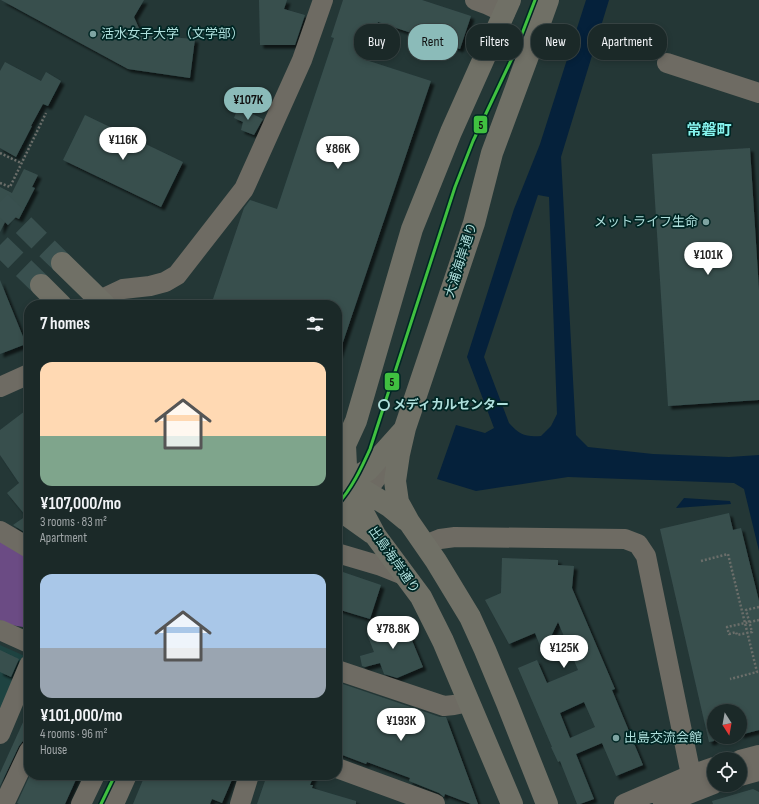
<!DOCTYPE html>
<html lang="en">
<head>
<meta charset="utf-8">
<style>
	:root { --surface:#1b2928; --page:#283534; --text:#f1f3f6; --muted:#a0a6a8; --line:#394545; --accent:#8bbbb9 }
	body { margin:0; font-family:"Sofia Sans Condensed","Noto Sans JP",sans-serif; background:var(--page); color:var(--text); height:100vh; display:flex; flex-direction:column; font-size:15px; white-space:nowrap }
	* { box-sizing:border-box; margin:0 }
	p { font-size:13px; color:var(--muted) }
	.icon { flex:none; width:22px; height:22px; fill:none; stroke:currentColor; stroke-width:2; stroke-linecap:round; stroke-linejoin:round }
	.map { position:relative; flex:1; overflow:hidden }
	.drawer { position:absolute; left:24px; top:300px; width:318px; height:480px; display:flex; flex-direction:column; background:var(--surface); border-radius:16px; box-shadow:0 2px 6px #0003,0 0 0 1px var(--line) }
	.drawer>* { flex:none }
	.hud { position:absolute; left:354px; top:24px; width:345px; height:36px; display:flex; gap:8px }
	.needle { width:26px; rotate:169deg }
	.buttons { position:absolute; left:707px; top:704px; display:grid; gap:8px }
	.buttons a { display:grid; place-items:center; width:40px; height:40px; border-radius:50%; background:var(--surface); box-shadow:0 2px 6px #0003,0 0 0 1px var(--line); font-size:20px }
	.price { position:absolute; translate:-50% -34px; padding:0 9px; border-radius:14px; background:#fff; color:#222; font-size:13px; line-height:26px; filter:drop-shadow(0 1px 2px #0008) }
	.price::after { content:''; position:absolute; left:50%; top:24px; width:12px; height:9px; margin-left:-6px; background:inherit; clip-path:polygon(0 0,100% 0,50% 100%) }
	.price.current { background:var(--accent); color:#111 }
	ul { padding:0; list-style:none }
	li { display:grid; align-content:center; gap:8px; height:212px; padding:0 16px }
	li span { display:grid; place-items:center; height:124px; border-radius:12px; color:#555 }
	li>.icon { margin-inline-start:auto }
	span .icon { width:72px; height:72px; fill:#fffc; stroke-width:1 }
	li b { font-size:17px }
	h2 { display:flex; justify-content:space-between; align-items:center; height:48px; padding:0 16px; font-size:17px }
	.pill { padding:0 14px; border-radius:16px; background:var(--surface); box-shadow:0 2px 6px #0003,0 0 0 1px var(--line); font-size:14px; line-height:36px }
	.pill.current { background:var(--accent); color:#111 }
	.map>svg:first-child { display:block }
	.built { fill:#1e4341 }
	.green { fill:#6b4b84 }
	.water { fill:#05213b; fill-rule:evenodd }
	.building { fill:#384f4e; fill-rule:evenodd; filter:url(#shadow) }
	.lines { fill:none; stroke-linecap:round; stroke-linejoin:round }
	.highway-tunnel { stroke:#39504f; stroke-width:22; stroke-dasharray:22 11; stroke-linecap:butt }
	.path { stroke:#6b6e6a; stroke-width:2.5; stroke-dasharray:2 2; stroke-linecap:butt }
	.minor { stroke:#6e6b63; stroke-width:20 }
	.highway { stroke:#707066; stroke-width:22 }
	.highway-bridge { stroke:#707066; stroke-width:22 }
	.tram-1-casing { stroke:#002624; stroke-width:6 }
	.tram-1 { stroke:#40c040; stroke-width:3 }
	.poi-dot { fill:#7ea4a2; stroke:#002624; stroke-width:1.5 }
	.stop-dot { fill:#002624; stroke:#aedfdc; stroke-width:2 }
	.labels { text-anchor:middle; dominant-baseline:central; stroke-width:3.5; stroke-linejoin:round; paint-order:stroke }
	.poi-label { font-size:13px; fill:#aedfdc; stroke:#002624; text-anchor:start }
	.street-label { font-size:13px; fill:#aedfdc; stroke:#002624 }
	.stop-label { font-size:13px; font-weight:bold; fill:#aedfdc; stroke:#002624; text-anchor:start }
	.quarter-label { font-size:15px; font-weight:bold; fill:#85f3ee; stroke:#002624 }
	.line-badge { stroke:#002624; stroke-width:1.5 }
	.pale-badge-label { font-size:11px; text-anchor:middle; font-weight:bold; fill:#111 }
</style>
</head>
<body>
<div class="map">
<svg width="759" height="804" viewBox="0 0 759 804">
	<defs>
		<filter id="shadow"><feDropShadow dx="3.5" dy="3.5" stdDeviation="1" flood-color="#0009"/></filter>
	</defs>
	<rect width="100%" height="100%" fill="#243736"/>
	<path class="built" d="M0,645L27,657L0,717Z"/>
	<path class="green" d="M0,539L29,555V628L11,625L0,620Z"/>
	<path class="water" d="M586,0H609L561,157L576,435L588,447L653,454L729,457L759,455V551L744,489L734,483L568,477L476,491L437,479L456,425L485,433L494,428L467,357L514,209L540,144ZM538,195L549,197L557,414L551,426L541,436C525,437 520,435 509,423L484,357Z
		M684,498L730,501L731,504L676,508Z"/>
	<path class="building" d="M1,0H144L134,17L142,35L195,39L190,78L128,69Z
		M259,0H287L284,9L305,15L295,45H260Z
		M343,0H422L471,16L460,49L378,22L366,60L431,81L339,354H337V305H211L244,208L250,200L277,209L334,38L331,37Z
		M5,62L41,81L46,72L61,81L48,106L43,104L31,126H32L16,157L0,148V71Z
		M238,107L263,119L254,135L241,130L243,122L234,118Z
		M85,115L183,162L161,207L63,160Z
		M750,148L759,290V400L668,406L652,154Z
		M24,169L38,175L32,187L35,188L19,219L9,214L0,232V187L12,193Z
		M0,280L26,344L0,354Z
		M29,408V535L13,525L26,516L7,493L19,483L0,455V430Z
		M729,513L733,530L741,528L759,601V730L740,735V711H714V741L709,742L660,529Z
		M502,558L558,560V565L574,566L572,588L615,689L612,690L643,765L616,776L602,743L576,754L594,799L580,804H577L560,761L558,762L551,747H552L518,668L537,660L547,683L578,670L558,622L543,653L535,633L509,644L485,600L501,593ZM584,702L595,727L570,738L560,713Z
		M337,570L381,585L370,619L337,609Z
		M402,616L423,667L397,678L384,674L380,663L365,667L362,666L360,656L374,652L367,634L388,626L383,624Z
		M0,650L19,659L11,677L0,672Z
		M337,682L440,717H446L478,804H471L445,794L444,797L439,793L409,781L410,778L367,762L366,764L337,753Z
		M29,709V740L23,741L19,746L0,786V773Z
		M30,775H78L65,804H19L17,803Z
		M145,775H234L222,803L212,799L210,804H133Z
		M267,775H314L310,785H313L312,788L356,801V804H257Z
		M753,789L759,792V804H713L712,801Z"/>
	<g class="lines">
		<path class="highway-tunnel" d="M0,202L62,263
			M0,245L41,285"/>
		<path class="path" d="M0,153L21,163
			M0,183L10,187L46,113
			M701,561L728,554L757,672L730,679
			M759,607L746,610L752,632L737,635L736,632L729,634L727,627L759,620"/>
		<path class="minor" d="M475,0L486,4L505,13
			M667,63L759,93
			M93,305L104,298L123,289L150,286L165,282L177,275L244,189L302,60L323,0
			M0,387L29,374
			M354,504L366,492L377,477L393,450
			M0,531L29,548
			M425,545L440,539L455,537L625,539L638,544L646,556L691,775
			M337,553L381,566L406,576
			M0,630L29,643
			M337,670L444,706L454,705L469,702
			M0,734L29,665
			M740,760L759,755
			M337,768L435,804
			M740,776L759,771
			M4,804L29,751
			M81,804L95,775
			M114,804L127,775
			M240,804L249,775
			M624,804L691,775L714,767
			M663,804L714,784"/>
		<path class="highway" d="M510,0L451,132L412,229L356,421L345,445L346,466L349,481L357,501L375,535L421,597L443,641L512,804
			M41,285L61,305
			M345,479L389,506L406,520
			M337,486L349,481L368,470L403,431
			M337,508L372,533
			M547,804L507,703L485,650L470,617L436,561L409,522L398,502L395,481L399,454L405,428L474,223L492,153L528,56L548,0"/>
		<path class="highway-bridge" d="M62,263L105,305"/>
		<g class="tram-1-casing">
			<path id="tram-1" d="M337,505C352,488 361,469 370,449L455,187L473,141L515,52L535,0
				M101,804L115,775"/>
		</g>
		<use href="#tram-1" class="tram-1"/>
	</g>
	<g class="poi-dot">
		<circle cx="93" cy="34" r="4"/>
		<circle cx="706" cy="222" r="4"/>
		<circle cx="616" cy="738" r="4"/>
	</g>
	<circle class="stop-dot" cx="384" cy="405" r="5"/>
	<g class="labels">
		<g class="poi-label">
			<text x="101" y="34">活水女子大学（文学部）</text>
			<text x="698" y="222" text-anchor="end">メットライフ生命</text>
			<text x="624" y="738">出島交流会館</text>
		</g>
		<g class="street-label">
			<text transform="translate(461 260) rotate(-72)">大浦海岸通り</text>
			<text transform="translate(394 560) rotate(55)">出島海岸通り</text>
		</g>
		<g class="stop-label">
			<text x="393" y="405">メディカルセンター</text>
		</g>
		<g class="quarter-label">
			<text x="709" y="130">常磐町</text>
		</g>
	</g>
	<g class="line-badge">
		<rect x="473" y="115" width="15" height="19" rx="4" fill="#40c040"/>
		<rect x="384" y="372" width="16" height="19" rx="4" fill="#40c040"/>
	</g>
	<g class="pale-badge-label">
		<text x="481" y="129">5</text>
		<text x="392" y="386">5</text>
	</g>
</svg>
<div class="buttons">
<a><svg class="needle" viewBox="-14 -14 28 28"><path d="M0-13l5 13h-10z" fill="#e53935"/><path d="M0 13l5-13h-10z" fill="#a0a6a8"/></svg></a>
<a><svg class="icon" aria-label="locate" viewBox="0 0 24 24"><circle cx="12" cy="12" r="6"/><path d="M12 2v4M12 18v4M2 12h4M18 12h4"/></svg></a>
</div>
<b class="price current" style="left:248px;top:121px">¥107K</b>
<b class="price" style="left:123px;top:161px">¥116K</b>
<b class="price" style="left:338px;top:170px">¥86K</b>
<b class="price" style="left:708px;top:276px">¥101K</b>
<b class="price" style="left:393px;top:650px">¥78.8K</b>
<b class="price" style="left:564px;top:669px">¥125K</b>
<b class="price" style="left:401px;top:742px">¥193K</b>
<div class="hud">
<a class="pill">Buy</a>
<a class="pill current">Rent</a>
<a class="pill">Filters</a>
<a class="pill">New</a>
<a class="pill">Apartment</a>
</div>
<section class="drawer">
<h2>7 homes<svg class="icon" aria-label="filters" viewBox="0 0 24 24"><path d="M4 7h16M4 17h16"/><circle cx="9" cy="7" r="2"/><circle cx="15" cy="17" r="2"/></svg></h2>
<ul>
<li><span style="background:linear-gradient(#ffd9b3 60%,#7fa58c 0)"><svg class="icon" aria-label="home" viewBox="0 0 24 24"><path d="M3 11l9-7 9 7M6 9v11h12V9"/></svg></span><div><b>¥107,000/mo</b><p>3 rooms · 83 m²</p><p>Apartment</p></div></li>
<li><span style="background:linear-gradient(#a9c7e8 60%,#9aa5b1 0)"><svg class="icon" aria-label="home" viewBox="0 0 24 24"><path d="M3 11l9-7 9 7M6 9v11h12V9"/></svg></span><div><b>¥101,000/mo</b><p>4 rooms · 96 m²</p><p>House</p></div></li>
</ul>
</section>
</div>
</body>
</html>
